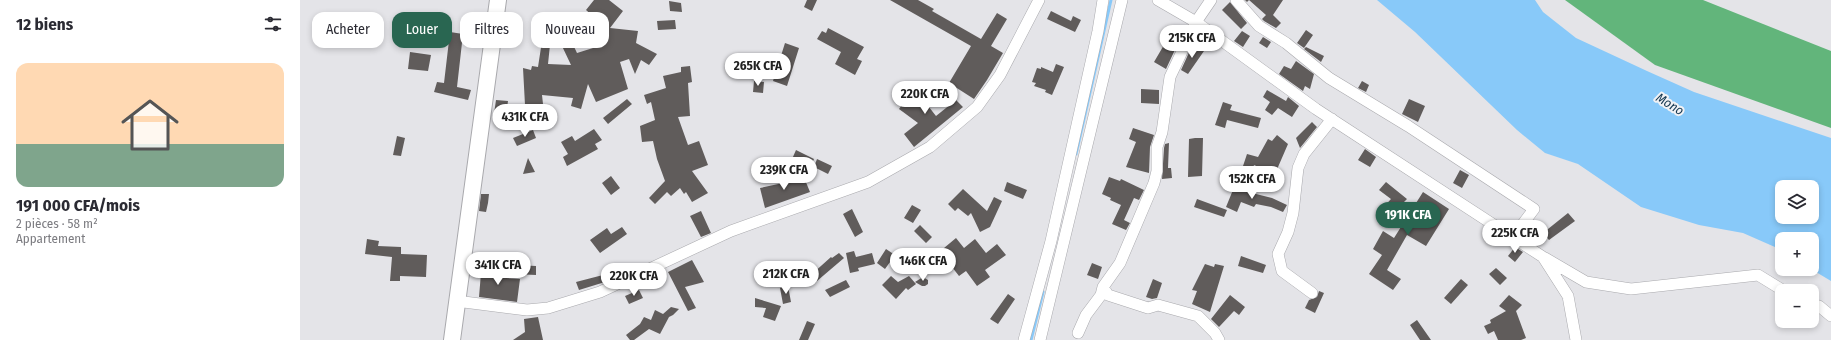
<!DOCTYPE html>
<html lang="fr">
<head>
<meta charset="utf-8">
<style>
	:root { --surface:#fff; --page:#f7f7f7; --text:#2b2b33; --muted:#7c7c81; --accent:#296651 }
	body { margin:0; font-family:"Fira Sans Condensed",sans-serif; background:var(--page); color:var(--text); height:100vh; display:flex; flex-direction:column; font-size:15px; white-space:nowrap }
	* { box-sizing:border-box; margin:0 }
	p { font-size:13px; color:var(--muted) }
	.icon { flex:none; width:22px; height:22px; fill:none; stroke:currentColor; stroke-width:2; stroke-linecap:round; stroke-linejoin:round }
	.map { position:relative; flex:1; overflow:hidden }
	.sheet { display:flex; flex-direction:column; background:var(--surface); width:300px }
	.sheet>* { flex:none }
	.guide { position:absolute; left:12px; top:12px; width:380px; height:36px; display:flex; gap:8px }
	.tools { position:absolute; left:1475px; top:180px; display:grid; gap:8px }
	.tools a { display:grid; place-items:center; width:44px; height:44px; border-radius:8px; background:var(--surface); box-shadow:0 2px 6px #0003; font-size:20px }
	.price { position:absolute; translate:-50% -34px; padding:0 9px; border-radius:14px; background:#fff; color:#222; font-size:13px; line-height:26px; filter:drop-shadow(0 1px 2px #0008) }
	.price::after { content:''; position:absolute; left:50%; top:24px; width:12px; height:9px; margin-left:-6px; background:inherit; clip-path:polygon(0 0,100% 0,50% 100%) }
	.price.current { background:var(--accent); color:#fff }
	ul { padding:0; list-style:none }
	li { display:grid; align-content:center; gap:8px; height:212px; padding:0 16px }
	li span { display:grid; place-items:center; height:124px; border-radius:12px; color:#555 }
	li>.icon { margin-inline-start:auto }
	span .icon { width:72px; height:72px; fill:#fffc; stroke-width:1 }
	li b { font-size:17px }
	h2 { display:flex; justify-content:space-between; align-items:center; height:48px; padding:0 16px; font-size:17px }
	.tag { padding:0 14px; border-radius:12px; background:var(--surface); box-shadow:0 2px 6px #0003; font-size:14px; line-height:36px }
	.tag.current { background:var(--accent); color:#fff }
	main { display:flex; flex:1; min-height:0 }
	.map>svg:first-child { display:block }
	.forest { fill:#62b57b }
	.water { fill:#88c9f9; fill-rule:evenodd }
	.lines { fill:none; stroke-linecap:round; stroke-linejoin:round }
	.stream { stroke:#88c9f9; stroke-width:3 }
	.building { fill:#605c5b }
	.street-casing { stroke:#a9a9ad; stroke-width:12 }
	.secondary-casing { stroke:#a9a9ad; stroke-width:18 }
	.street { stroke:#fff; stroke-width:11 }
	.secondary { stroke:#fff; stroke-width:16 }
	.labels { text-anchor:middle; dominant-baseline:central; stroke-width:4; stroke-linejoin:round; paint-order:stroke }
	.water-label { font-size:13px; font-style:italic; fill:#13364f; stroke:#f1f2f5 }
</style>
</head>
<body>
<main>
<section class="sheet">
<h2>12 biens<svg class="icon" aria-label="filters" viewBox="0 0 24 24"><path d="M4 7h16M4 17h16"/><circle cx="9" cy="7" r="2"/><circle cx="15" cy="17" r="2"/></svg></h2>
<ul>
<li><span style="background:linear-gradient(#ffd9b3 65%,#7fa58c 0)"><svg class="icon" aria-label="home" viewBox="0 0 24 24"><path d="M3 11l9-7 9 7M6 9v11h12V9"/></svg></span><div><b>191 000 CFA/mois</b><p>2 pièces · 58 m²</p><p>Appartement</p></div></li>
</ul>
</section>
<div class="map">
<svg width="1531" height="340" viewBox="0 0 1531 340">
	<rect width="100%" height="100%" fill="#e4e4e8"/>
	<path class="forest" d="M1265,0H1403L1531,51V128L1355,65Z"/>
	<path class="water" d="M1077,0H1235L1243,12L1276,38L1347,71L1394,92L1531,138V281L1511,269L1512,239H1482V250L1443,233L1399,225L1341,207L1278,164L1245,153L1217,130L1115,32ZM1482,187H1512V217H1482Z"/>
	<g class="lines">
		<path class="stream" d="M776,154L811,0
			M731,340L743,292"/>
	</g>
	<path class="building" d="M294,0H309L323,11L310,28L338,31L336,43L357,54L349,65L341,60L335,74L329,59L320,62L328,89L296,102L288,84L281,109L271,106L273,98L242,95L243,104L225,105L223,68L231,70L232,66L238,67L246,15L253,16L248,64L271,65L253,27L267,32L277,53L293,48L288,39L304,30L299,26L301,23L286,10Z
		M507,0H517L512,11L504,7Z
		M590,0H618L634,9L632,11L681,39L697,13L707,19L691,46L703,53L687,80L674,99L649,83L671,46Z
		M945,0H983L973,15L981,23L976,28L964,21L962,19L966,15L949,0L947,2Z
		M369,1L381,3L382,12L370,11Z
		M930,2L947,23L941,29L922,10Z
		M751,11L771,21L773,16L781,20L775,32L747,19Z
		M205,16L219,18L216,39L203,37Z
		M375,20L376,29L358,30L357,21Z
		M528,28L564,47L557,59L562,61L555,75L535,64L541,52L517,39L522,31L526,33Z
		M1006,30L1013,35L1004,48L997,43Z
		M942,31L950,36L943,47L934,41Z
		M150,32L163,34L157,87L171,90L168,100L134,92L137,82L144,83Z
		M871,33L880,39L866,69L854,62Z
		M963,37L971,42L967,48L959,43Z
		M485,43L499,48L487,86L473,81Z
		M892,46L894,47L896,46L904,51L888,74L881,70Z
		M1006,47L1024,56L1021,62L1004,49Z
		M110,52L131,55L128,71L108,69Z
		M996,61L1014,74L1010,89L1005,86L1003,91L979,74L984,66L991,69Z
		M756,64L764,67L752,95L745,92L746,90L734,86L736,83L732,82L737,68L741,69V67L753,72Z
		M390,66L392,82L388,83L390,116L378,117L388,145L399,141L408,165L392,171L408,193L392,202L386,192L384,194L380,188L371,196L367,192L355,204L349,198L365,181L357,159L353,141L342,142L340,126L355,120L351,102L347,104L344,95L366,88L363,76L381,72V67Z
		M454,81L464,82L463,93L453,92Z
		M1062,81L1069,85L1066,92L1058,88Z
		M618,83L632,92L625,102L636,116L656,100L663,107L614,147L604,134L618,123L599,109Z
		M841,89L859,90V104L841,103Z
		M967,90L986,101L988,97L999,106L992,117L978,108L972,115L965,110L970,102L963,97Z
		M327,99L332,104L308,124L303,118Z
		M1109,99L1125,106L1118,122L1102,114Z
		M196,100L208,101L206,115L194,114Z
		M923,102L932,105L930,110L961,118L958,128L927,120L925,128L915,125Z
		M1012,122L1017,127L1000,148L996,138Z
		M833,128L854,135L850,147L849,173L826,167L836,142L829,139Z
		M294,129L302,140L295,144L298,149L267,166L263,157L268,154L261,142L272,136L275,141Z
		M233,130L236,138L217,146L213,138Z
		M977,135L988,144L975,174L954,165L952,172L942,169L947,154L958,157L968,139L972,141Z
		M97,136L105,138L101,156L93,155Z
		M895,138H903L902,176L888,177L889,139Z
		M869,143L868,168H871L872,178L862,179L864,148L865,144Z
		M1065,149L1076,157L1070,167L1058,160Z
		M496,150L514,159L507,174L489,166Z
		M228,158L235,172L223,174Z
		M517,159L532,166L528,174L514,167Z
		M1160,170L1169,175L1162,188L1153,183Z
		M503,175L510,192L465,208L460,188L483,183Z
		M311,176L320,188L311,195L302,183Z
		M809,177L820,181L821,179L844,190L839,200L834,198L824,220L830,223L826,230L812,224L821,205L810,200L811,198L802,194Z
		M707,182L727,190L723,199L704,191Z
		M1086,182L1107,199L1086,220L1079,212L1091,199L1079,190Z
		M935,185L944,189V191L972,198L987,205L983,212L971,207L956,204L954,207L941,202L937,212L926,207Z
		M663,189L687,211L694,197L702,201L690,227L680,232L671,213L668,216L658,208L655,211L648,204Z
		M1123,192L1149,209L1126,246L1107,235L1087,270L1101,279L1093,290L1069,274L1082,255L1073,249L1083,231L1094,238Z
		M181,194H189L188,203L186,212L179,211Z
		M897,199L927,210L924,217L894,207Z
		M612,205L621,210L613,223L604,218Z
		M552,209L563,232L555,237L543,214Z
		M401,211L411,233L401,237L390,216Z
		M1268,213L1275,221L1249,240L1243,233Z
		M620,225L632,237L626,243L614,231Z
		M322,227L327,234L300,253L290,240L307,228L311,234Z
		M656,238L664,248L675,239L686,253L697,244L706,255L685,270L690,277L677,286L666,271L659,276L645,258L644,259L638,253Z
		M67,239L79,241L78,246L101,247V254L127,255L126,277L100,276V281H90L92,257L65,254Z
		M1215,247L1223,252L1215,262L1208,256Z
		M586,249L595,255L585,269L577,263Z
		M554,251L556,257L572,253L575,264L558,268L559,271L550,273L546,253Z
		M539,253L544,258L517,281L512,274L531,257L532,258Z
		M941,256L966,265L963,273L938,266Z
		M392,260L404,282L385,287L396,308L388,311L368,272Z
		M182,261L192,262L190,277L220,279L217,302L179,297Z
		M792,263L802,267L798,279L787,275Z
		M905,264L914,267L915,264L924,266L910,312L892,304L897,291L892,290Z
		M215,265L236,266V275L214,274Z
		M1196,268L1207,278L1200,285L1189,274Z
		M303,275L305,282L279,290L276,282Z
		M591,276L598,282L609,276L616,284L608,290L606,288L596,299L582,285Z
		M623,277L628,280V284L625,286H622L615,282Z
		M853,279L862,283L857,298L852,299L846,297Z
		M1161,279L1168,285L1151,304L1144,298Z
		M546,280L550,287L530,297L525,290Z
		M488,286L491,302L483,304L480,288Z
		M339,290L343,298L329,304L325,296Z
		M1019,291L1024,293L1015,313L1005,308L1009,300L1017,297Z
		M708,294L715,299L698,324L690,319Z
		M930,295L945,307L939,315L934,311L919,327L911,319Z
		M1209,295L1222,305L1216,311L1226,338L1221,340H1198L1194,331L1188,334L1184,326L1191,323L1190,320L1206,311L1199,306Z
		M455,298L481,306L475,321L463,317L466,308L455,307Z
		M371,307L379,309L373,315L369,317L360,334L349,329L334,340H330L326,335L340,324L344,317L351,320L355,310L363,314Z
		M238,317L243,340H213L225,332L224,319Z
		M1117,320L1131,340H1120L1110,325Z
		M507,321L515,324L508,340H499Z"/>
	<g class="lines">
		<g class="street-casing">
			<path id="street" d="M858,0L896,22L1016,109L1243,257L1268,296L1276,340
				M936,0L959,26L986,43L1029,78L1108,126L1234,209L1213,237
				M1245,258L1286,282L1331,289L1458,275L1484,291
				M803,287L808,295L848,308L858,305L898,316L915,333L919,340
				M1012,293L982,271L978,254L988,232L993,213L998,168L1004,154L1032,119
				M156,301L227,310L248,308L300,292L431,231L568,182L630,147L677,107L700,75L739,0
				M1512,304L1519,306L1531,316
				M778,333L786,315L801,295L803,287L820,263L854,183L857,171V147L862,132L870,77L896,22L911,0
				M724,340L751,241L798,31L803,0
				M740,340L822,0"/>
		</g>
		<g class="secondary-casing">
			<path id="secondary" d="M152,340L198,0"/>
		</g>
		<use href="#street" class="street"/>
		<use href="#secondary" class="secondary"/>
	</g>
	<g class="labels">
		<g class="water-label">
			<text transform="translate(1370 104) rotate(32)">Mono</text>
		</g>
	</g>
</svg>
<div class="tools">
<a><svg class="icon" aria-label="layers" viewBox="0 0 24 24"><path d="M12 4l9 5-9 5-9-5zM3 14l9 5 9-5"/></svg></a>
<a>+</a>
<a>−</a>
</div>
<b class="price" style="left:892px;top:59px">215K CFA</b>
<b class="price" style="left:458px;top:87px">265K CFA</b>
<b class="price" style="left:625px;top:115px">220K CFA</b>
<b class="price" style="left:225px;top:138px">431K CFA</b>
<b class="price" style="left:484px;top:191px">239K CFA</b>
<b class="price" style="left:952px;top:200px">152K CFA</b>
<b class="price current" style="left:1108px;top:236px">191K CFA</b>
<b class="price" style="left:1215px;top:254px">225K CFA</b>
<b class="price" style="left:623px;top:282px">146K CFA</b>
<b class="price" style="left:198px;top:286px">341K CFA</b>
<b class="price" style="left:486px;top:295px">212K CFA</b>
<b class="price" style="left:334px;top:297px">220K CFA</b>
<div class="guide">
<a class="tag">Acheter</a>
<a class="tag current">Louer</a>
<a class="tag">Filtres</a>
<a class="tag">Nouveau</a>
</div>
</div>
</main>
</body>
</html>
